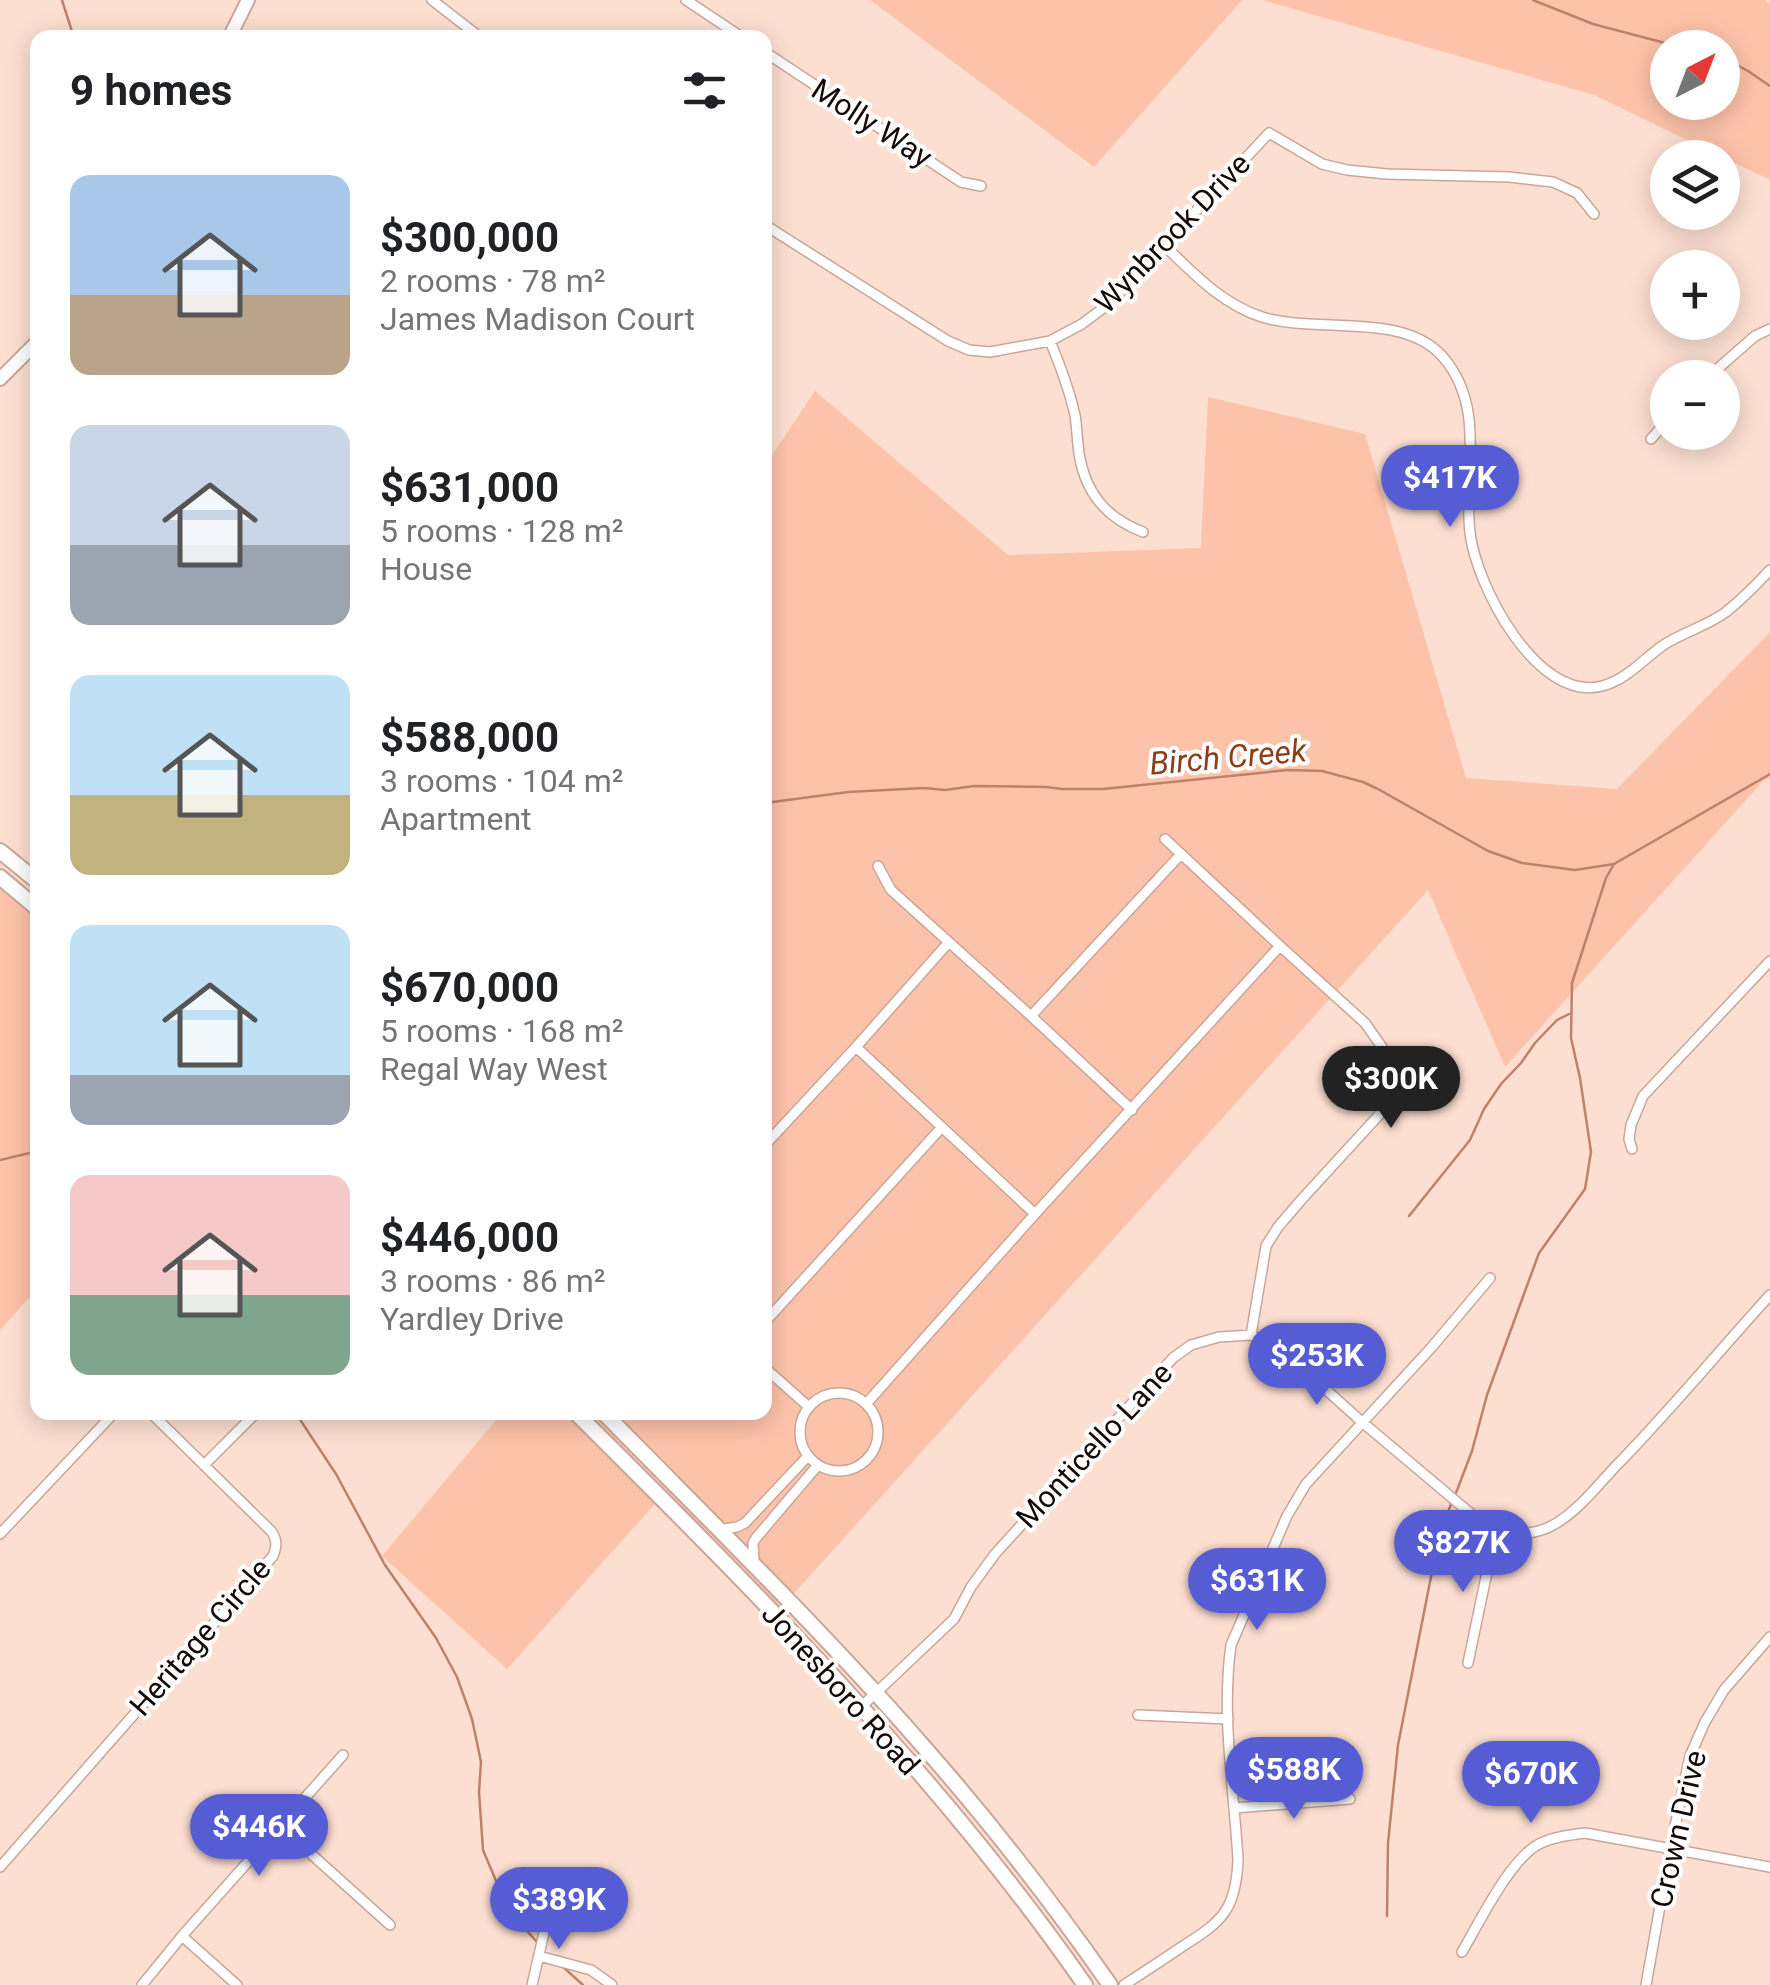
<!DOCTYPE html>
<html lang="en">
<head>
<meta charset="utf-8">
<style>
	:root { --surface:#fff; --page:#f6f6f6; --text:#202124; --muted:#757577; --accent:#565dd4 }
	body { margin:0; font-family:Roboto,sans-serif; background:var(--page); color:var(--text); height:100vh; display:flex; flex-direction:column; font-size:38px; white-space:nowrap }
	* { box-sizing:border-box; margin:0 }
	p { font-size:32px; color:var(--muted) }
	.icon { flex:none; width:55px; height:55px; fill:none; stroke:currentColor; stroke-width:2; stroke-linecap:round; stroke-linejoin:round }
	.map { position:relative; flex:1; overflow:hidden }
	.sheet { position:absolute; left:30px; top:30px; width:742px; height:1390px; display:flex; flex-direction:column; background:var(--surface); border-radius:20px; box-shadow:0 5px 25px #0003 }
	.sheet>* { flex:none }
	.needle { width:65px; rotate:42deg }
	.buttons { position:absolute; left:1650px; top:30px; display:grid; gap:20px }
	.buttons a { display:grid; place-items:center; width:90px; height:90px; border-radius:50%; background:var(--surface); box-shadow:0 5px 25px #0003; font-size:50px }
	.price { position:absolute; translate:-50% -85px; padding:0 22px; border-radius:35px; background:var(--accent); color:#fff; font-size:32px; line-height:65px; filter:drop-shadow(0 2px 5px #0008) }
	.price::after { content:''; position:absolute; left:50%; top:60px; width:30px; height:22px; margin-left:-15px; background:inherit; clip-path:polygon(0 0,100% 0,50% 100%) }
	.price.active { background:#222; color:#fff }
	ul { padding:0; list-style:none }
	li { display:flex; align-items:center; gap:30px; height:250px; padding:0 40px }
	li span { display:grid; place-items:center; flex:none; width:280px; height:200px; border-radius:20px; color:#555 }
	li>.icon { margin-inline-start:auto }
	span .icon { width:120px; height:120px; fill:#fffc; stroke-width:1 }
	li b { font-size:42px }
	h2 { display:flex; justify-content:space-between; align-items:center; height:120px; padding:0 40px; font-size:42px }
	.map>svg:first-child { display:block }
	.green { fill:#fdc3aa; fill-rule:evenodd }
	.lines { fill:none; stroke-linecap:round; stroke-linejoin:round }
	.stream { stroke:#be8268; stroke-width:2.5 }
	.street-casing { stroke:#c9a697; stroke-width:12 }
	.secondary-casing { stroke:#c9a697; stroke-width:16 }
	.primary-casing { stroke:#c9a697; stroke-width:18 }
	.street { stroke:#fff; stroke-width:9 }
	.secondary { stroke:#fff; stroke-width:12 }
	.primary { stroke:#fff; stroke-width:14 }
	.labels { text-anchor:middle; dominant-baseline:central; stroke-width:8; stroke-linejoin:round; paint-order:stroke }
	.street-label { font-size:30px; fill:#140905; stroke:#fff }
	.water-label { font-size:32px; font-style:italic; fill:#8a3f19; stroke:#fff }
</style>
</head>
<body>
<div class="map">
<svg width="1770" height="1985" viewBox="0 0 1770 1985">
	<rect width="100%" height="100%" fill="#fddfd2"/>
	<path class="green" d="M870,0H1242L1094,167Z
		M1262,0H1765L1770,4V180L1594,95ZM1668,48H1722V102H1668Z
		M815,391L1008,555L1201,548L1208,397L1365,434L1466,778L1617,789L1770,632V778L1764,780L1505,1067L1428,890L780,1609L663,1495L507,1669L382,1556L502,1413L765,1412V466Z
		M0,879L38,912L37,1289L0,1330Z"/>
	<g class="lines">
		<path class="stream" d="M62,0L74,38
			M1533,0L1593,24L1684,48
			M1722,57L1748,71L1770,86
			M765,803L848,792L924,788L945,790L974,786L1046,787L1062,789H1103L1288,770L1322,771L1363,782L1378,789L1488,851L1522,863L1575,870L1614,864L1770,774
			M0,1160L38,1151
			M1409,1216L1470,1140L1484,1109L1501,1084L1521,1063L1535,1043L1557,1020L1569,1014
			M295,1412L336,1474L385,1565L436,1638L457,1677L472,1719L481,1762L479,1792L483,1850L505,1902L514,1917L538,1943
			M1456,1493L1472,1451L1487,1395L1539,1253L1585,1189L1591,1152L1580,1078L1571,1038L1572,983L1606,878L1614,864
			M1387,1916L1388,1843L1398,1745L1438,1541L1452,1501
			M562,1966L583,1985"/>
		<g class="street-casing">
			<path id="street" d="M432,0L481,38
				M686,0L743,38
				M765,52L961,182L981,186
				M765,225L948,341L969,350L990,352L1050,341L1082,324L1110,303L1269,133L1322,164L1347,170L1387,174L1509,177L1553,182L1577,193L1594,214
				M1165,246C1194,274 1222,304 1262,317C1316,334 1403,311 1443,357C1487,408 1463,474 1470,533C1476,585 1537,703 1602,686C1627,680 1644,658 1665,644C1684,632 1707,626 1726,612C1741,600 1756,585 1770,570
				M1050,341C1060,365 1069,389 1075,415C1077,427 1077,440 1079,453C1085,493 1106,518 1143,532
				M1707,378L1755,336L1770,329
				M1651,439L1668,420
				M878,866L891,890L1031,1016
				M856,1047L949,942
				M1132,1110L1031,1016L1181,854
				M765,1145L856,1047L1035,1214L866,1404
				M1632,1149L1629,1139L1631,1125L1643,1096L1770,961
				M1035,1214L1280,946L1165,839
				M765,1322L942,1127
				M1251,1335L1266,1246L1278,1227L1302,1199L1379,1115L1386,1095L1389,1072L1384,1050L1365,1023L1280,946
				M765,1368L809,1407
				M800 1432a39 39 0 1 1 78 0a39 39 0 1 1-78 0Z
				M204,1465L257,1412
				M718,1530L737,1527L745,1523L808,1456
				M0,1534L115,1412
				M754,1563L753,1543L756,1538L818,1465
				M1468,1663L1495,1534
				M861,1707L954,1619L971,1587L995,1554L1173,1358L1191,1345L1219,1337L1251,1335L1277,1349L1304,1370L1362,1422L1495,1534C1516,1535 1537,1535 1555,1524C1579,1510 1597,1486 1616,1466C1670,1411 1718,1352 1770,1295
				M1138,1715L1228,1719
				M1235,1808L1350,1799
				M280,1826L390,1925
				M0,1867L273,1556C277,1546 277,1541 272,1532L150,1412
				M182,1936L237,1985
				M1462,1952C1479,1923 1510,1859 1539,1844C1553,1837 1569,1835 1585,1833L1770,1867
				M539,1956L591,1970L612,1985
				M142,1985L182,1936L343,1755
				M532,1985L549,1911
				M1124,1985C1144,1972 1164,1959 1183,1946C1223,1921 1236,1909 1238,1860C1234,1789 1221,1716 1231,1645L1287,1516L1306,1484L1431,1348L1490,1278
				M1646,1985L1670,1850L1690,1756L1705,1722L1724,1690L1770,1637"/>
		</g>
		<g class="secondary-casing">
			<path id="secondary" d="M229,38L248,0
				M0,379L38,341"/>
		</g>
		<g class="primary-casing">
			<path id="primary" d="M0,851L38,882
				M0,877L38,909
				M575,1412C756,1592 939,1775 1085,1985
				M603,1412C711,1522 822,1630 923,1746C990,1822 1052,1902 1110,1985"/>
		</g>
		<use href="#street" class="street"/>
		<use href="#secondary" class="secondary"/>
		<use href="#primary" class="primary"/>
	</g>
	<g class="labels">
		<g class="street-label">
			<text transform="translate(872 123) rotate(33)">Molly Way</text>
			<text transform="translate(1172 233) rotate(-46)">Wynbrook Drive</text>
			<text transform="translate(1094 1445) rotate(-47)">Monticello Lane</text>
			<text transform="translate(200 1637) rotate(-49)">Heritage Circle</text>
			<text transform="translate(841 1689) rotate(48)">Jonesboro Road</text>
			<text transform="translate(1678 1829) rotate(-77)">Crown Drive</text>
		</g>
		<g class="water-label">
			<text transform="translate(1228 757) rotate(-5)">Birch Creek</text>
		</g>
	</g>
</svg>
<div class="buttons">
<a><svg class="needle" viewBox="-14 -14 28 28"><path d="M0-13l5 13h-10z" fill="#e53935"/><path d="M0 13l5-13h-10z" fill="#757577"/></svg></a>
<a><svg class="icon" aria-label="layers" viewBox="0 0 24 24"><path d="M12 4l9 5-9 5-9-5zM3 14l9 5 9-5"/></svg></a>
<a>+</a>
<a>−</a>
</div>
<b class="price" style="left:1450px;top:530px">$417K</b>
<b class="price active" style="left:1391px;top:1131px">$300K</b>
<b class="price" style="left:1317px;top:1408px">$253K</b>
<b class="price" style="left:1463px;top:1595px">$827K</b>
<b class="price" style="left:1257px;top:1633px">$631K</b>
<b class="price" style="left:1294px;top:1822px">$588K</b>
<b class="price" style="left:1531px;top:1826px">$670K</b>
<b class="price" style="left:259px;top:1879px">$446K</b>
<b class="price" style="left:559px;top:1952px">$389K</b>
<section class="sheet">
<h2>9 homes<svg class="icon" aria-label="filters" viewBox="0 0 24 24"><path d="M4 7h16M4 17h16"/><circle cx="9" cy="7" r="2"/><circle cx="15" cy="17" r="2"/></svg></h2>
<ul>
<li><span style="background:linear-gradient(#a9c7e8 60%,#b9a48a 0)"><svg class="icon" aria-label="home" viewBox="0 0 24 24"><path d="M3 11l9-7 9 7M6 9v11h12V9"/></svg></span><div><b>$300,000</b><p>2 rooms · 78 m²</p><p>James Madison Court</p></div></li>
<li><span style="background:linear-gradient(#c9d6e8 60%,#9aa5b1 0)"><svg class="icon" aria-label="home" viewBox="0 0 24 24"><path d="M3 11l9-7 9 7M6 9v11h12V9"/></svg></span><div><b>$631,000</b><p>5 rooms · 128 m²</p><p>House</p></div></li>
<li><span style="background:linear-gradient(#bfe0f5 60%,#c2b280 0)"><svg class="icon" aria-label="home" viewBox="0 0 24 24"><path d="M3 11l9-7 9 7M6 9v11h12V9"/></svg></span><div><b>$588,000</b><p>3 rooms · 104 m²</p><p>Apartment</p></div></li>
<li><span style="background:linear-gradient(#bfe0f5 75%,#9aa5b1 0)"><svg class="icon" aria-label="home" viewBox="0 0 24 24"><path d="M3 11l9-7 9 7M6 9v11h12V9"/></svg></span><div><b>$670,000</b><p>5 rooms · 168 m²</p><p>Regal Way West</p></div></li>
<li><span style="background:linear-gradient(#f6c9c9 60%,#7fa58c 0)"><svg class="icon" aria-label="home" viewBox="0 0 24 24"><path d="M3 11l9-7 9 7M6 9v11h12V9"/></svg></span><div><b>$446,000</b><p>3 rooms · 86 m²</p><p>Yardley Drive</p></div></li>
</ul>
</section>
</div>
</body>
</html>
